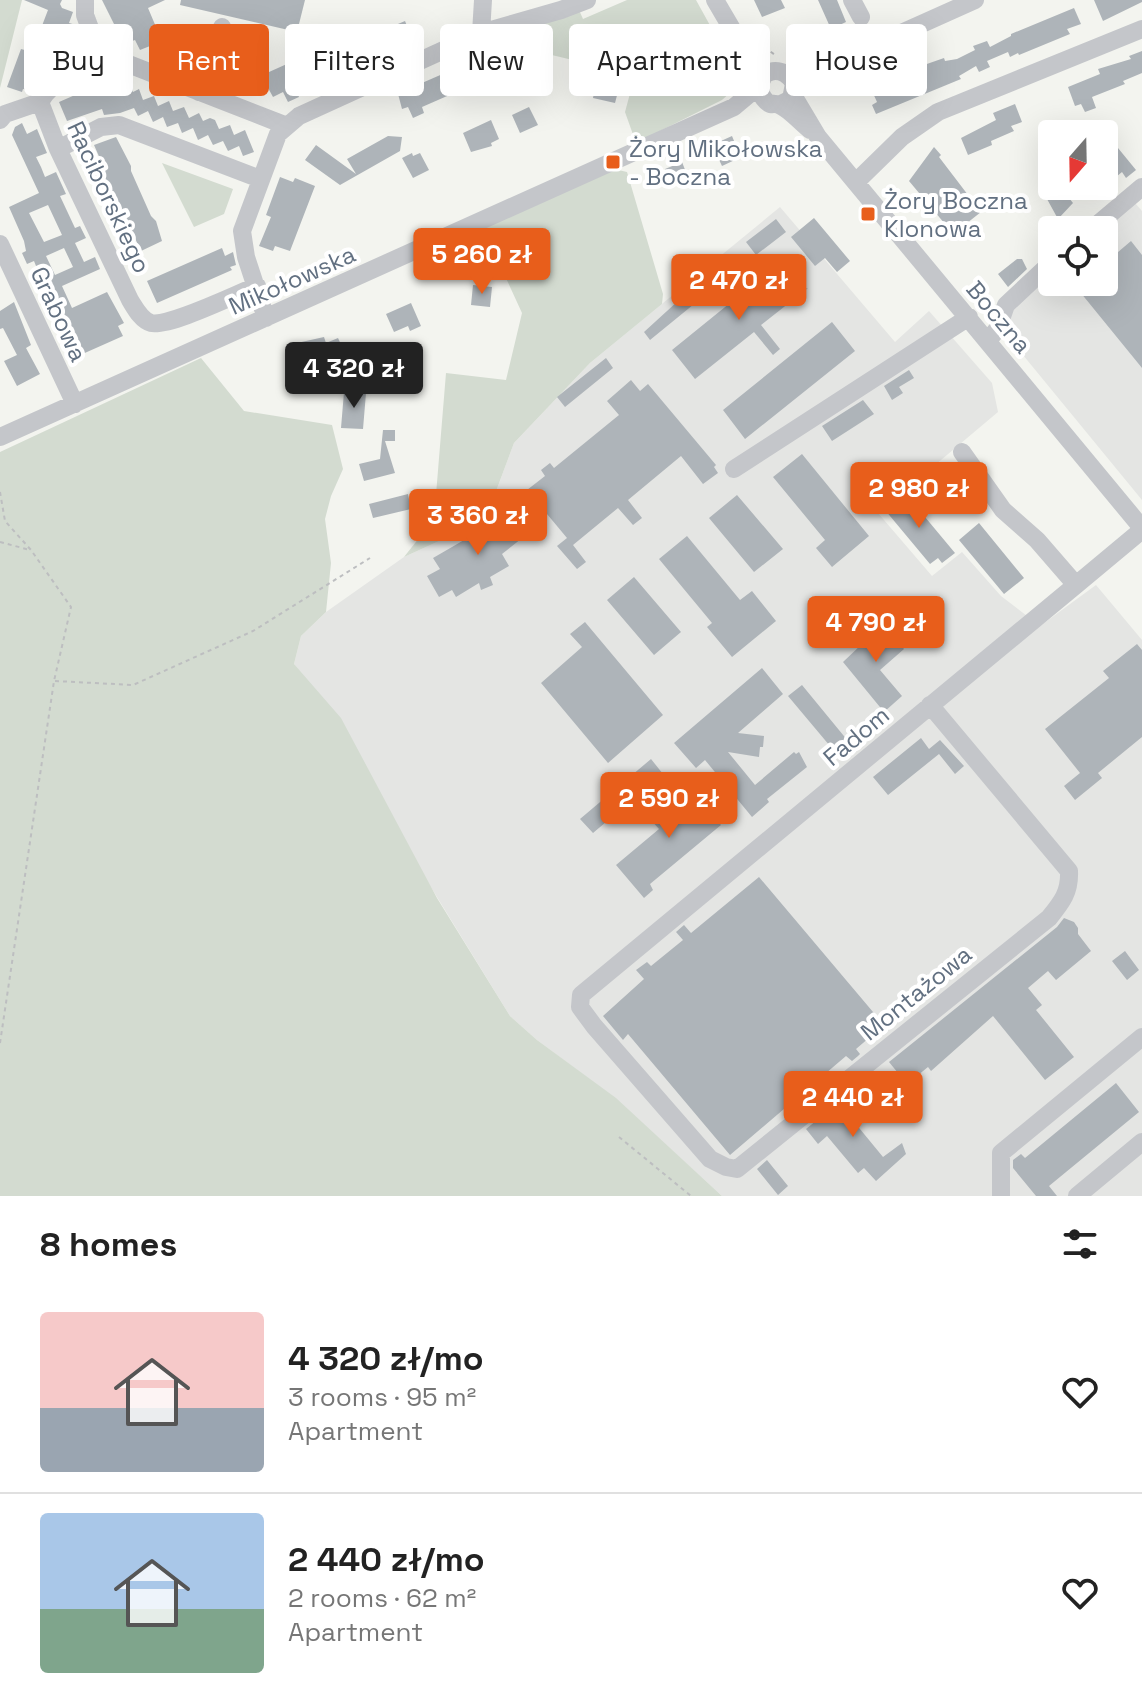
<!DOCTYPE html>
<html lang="en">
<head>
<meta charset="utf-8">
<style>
	:root { --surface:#fff; --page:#f2f2f2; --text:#222; --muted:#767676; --line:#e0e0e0; --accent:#e85e1b }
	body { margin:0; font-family:"Space Grotesk",sans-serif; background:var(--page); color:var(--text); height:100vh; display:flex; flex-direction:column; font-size:30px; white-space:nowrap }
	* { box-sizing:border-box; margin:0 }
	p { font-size:26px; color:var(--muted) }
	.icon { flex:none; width:44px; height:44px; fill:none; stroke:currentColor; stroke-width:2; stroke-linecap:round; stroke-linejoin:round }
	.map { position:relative; height:1196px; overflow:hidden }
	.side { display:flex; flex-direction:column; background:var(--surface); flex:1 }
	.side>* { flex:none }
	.top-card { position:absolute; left:24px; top:24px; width:1094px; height:72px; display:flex; gap:16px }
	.needle { width:52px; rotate:200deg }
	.controls { position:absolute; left:1038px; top:120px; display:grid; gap:16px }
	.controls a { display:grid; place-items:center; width:80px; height:80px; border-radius:8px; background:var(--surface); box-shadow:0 8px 32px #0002; font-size:40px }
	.price { position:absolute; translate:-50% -68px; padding:0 18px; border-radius:8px; background:var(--accent); color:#fff; font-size:26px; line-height:52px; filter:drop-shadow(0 2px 4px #0008) }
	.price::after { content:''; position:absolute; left:50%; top:48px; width:24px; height:18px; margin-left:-12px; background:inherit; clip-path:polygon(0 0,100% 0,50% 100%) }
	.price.selected { background:#222; color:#fff }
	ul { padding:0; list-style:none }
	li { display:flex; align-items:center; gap:24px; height:200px; padding:0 40px }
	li+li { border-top:2px solid var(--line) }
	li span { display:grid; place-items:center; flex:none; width:224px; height:160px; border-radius:8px; color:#555 }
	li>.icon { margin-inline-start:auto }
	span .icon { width:96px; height:96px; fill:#fffc; stroke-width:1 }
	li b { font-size:34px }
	h2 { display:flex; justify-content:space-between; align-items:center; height:96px; padding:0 40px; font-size:34px }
	.chip { padding:0 28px; border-radius:8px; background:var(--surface); box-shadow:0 8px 32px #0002; font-size:28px; line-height:72px }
	.chip.selected { background:var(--accent); color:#fff }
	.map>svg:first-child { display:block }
	.built { fill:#e4e5e3 }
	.green { fill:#d3dbd0 }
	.building { fill:#aeb4b9; fill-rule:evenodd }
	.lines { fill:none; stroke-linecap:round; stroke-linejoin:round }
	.path { stroke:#bdbec0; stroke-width:2; stroke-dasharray:4 4; stroke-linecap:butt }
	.minor { stroke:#c4c6ca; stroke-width:18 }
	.poi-dot { fill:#e85e1b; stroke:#fff; stroke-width:3 }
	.labels { text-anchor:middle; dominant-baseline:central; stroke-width:8; stroke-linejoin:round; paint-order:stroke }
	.poi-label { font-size:24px; fill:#627081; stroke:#fff; text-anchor:start }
	.street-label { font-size:24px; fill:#627081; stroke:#fff }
</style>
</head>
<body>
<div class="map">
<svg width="1142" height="1196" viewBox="0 0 1142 1196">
	<rect width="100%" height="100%" fill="#f3f4ef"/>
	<path class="built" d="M1135,203L1142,211V500L1005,333L1011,311L1052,275V282H1104V230Z
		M780,207L895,342L929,311L992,383L998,412L878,513L932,576L962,552L1001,596L1040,626L1096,585L1142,640V1196H722L616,1099L537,1040L510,1016L294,664L301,636L326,612L404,557L472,526L489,510L514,443L590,363Z"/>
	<path class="green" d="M0,0H22L0,88Z
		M627,0H696L717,38L721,37C735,58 745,82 722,100L636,143L625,112L635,75L498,42L501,32L579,10L583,19Z
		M162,163L233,189L224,214L194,227Z
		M614,169L627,172L663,294L662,304L590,363L514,443L489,510L472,526L404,557L434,519L446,373L506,380L522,313L483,228Z
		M201,358L244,411L332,425L343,469L331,496L325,519L331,563L326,612L301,636L294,664L341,718L437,898L510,1016L537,1040L616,1098L722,1196H0V452Z"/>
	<path class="building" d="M24,0H62L60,4L62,8L73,12L69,23L76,25L79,34L69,60L56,57L53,67L41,63L31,91L23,89L22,92L7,87L21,49L32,52L48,10Z
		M102,0H165L148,8L159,34L170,29L175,39L184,36L188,46L194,44L198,47V58L193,60L195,66L184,71L181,66L177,67L171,55L167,57L164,52L155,57L150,46L140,50L135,40L124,44Z
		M181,0H305L297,32L180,5Z
		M754,0H781L785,8L762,17Z
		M818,0H837L846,22L831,29Z
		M1094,0H1142V2L1103,21Z
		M1074,8L1081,24L1067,29L1070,34L1019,55L1018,53L1010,57L1008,52L987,61L990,67L979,72L976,66L959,76L961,79L876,114L872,105L877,102L872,91L880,88L879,86L924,65L944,58L945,61L957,59L975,50L973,46L987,41L990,47L1011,36V34Z
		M405,21L412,38L387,49L379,32Z
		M351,28L362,53L359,55L360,58L335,69L340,80L329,85L324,74L295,87L299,97L288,102L283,92L273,97L267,86L257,91L252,80L244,84L242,80L228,86L227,83L224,84L219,72L223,61L241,53L243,58L255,57L258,64L264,62L269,72L327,46L324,39Z
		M507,51L523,55L521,61L551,67L547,87L517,80L519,85L493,79L498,61L505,62Z
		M1142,51V73L1123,81L1125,84L1092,97L1096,108L1085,112L1081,104L1075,106L1068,87L1100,74L1098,69L1131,59L1129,56Z
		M474,54L482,75L451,88L454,93L422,107L424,113L413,118L408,107L402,109L397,90L414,82L415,86L461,66L459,61Z
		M114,78L118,86L130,84L133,92L139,89L143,100L154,96L158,106L169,101L173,111L184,107L189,118L199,113L203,121L210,118L215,120L219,129L230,125L234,135L245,130L254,152L243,156L239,146L228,151L223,141L213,145L208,135L198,140L193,128L182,133L178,123L167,127L163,117L153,122L148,111L138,116L134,108L120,113L104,115L102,109L67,121L59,102Z
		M601,80L620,84L615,103L593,98L595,87L600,88Z
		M1015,104L1022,122L1011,126L1014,131L991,141L992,145L968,155L961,138L996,120L993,113Z
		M529,107L538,125L520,133L512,115Z
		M491,120L499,139L491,143L492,146L471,152L463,133Z
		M22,123L27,134L37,129L47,153L36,157L41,167L45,177L56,172L66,194L60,196L75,228L80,226L86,238L75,243L84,262L95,257L100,269L62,286L72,308L107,292L124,323L118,326L123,336L78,356L75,349H68L63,337L67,335L50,298L48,299L46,294L42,295L36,284L42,281L34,261L27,264L22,253L26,251L24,241L9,207L39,193L12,135L15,127ZM48,205L62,235L44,242L29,213ZM64,248L73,267L55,275L46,256Z
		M388,136L402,137L400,151L340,185L305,160L316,145L356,174L347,159Z
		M732,136L739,153L735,155L737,159L722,166L712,145Z
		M116,137L131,166V171L151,216L156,221L162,241L141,251L131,230L120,235L89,166L101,161L94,145Z
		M934,147L941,155L939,157L981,212L962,227L958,223L950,230L909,181Z
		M1118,148L1136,170L1126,178L1122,172L1116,177L1104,162V158Z
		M412,153L413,156L420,153L429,170L413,178L402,158Z
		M682,162L689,180L669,188L665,178L668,177L665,169Z
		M280,177L293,182L295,178L315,186L290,251L275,246L273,251L259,246L271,217L266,215Z
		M1061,188L1073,203L1058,219L1047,199Z
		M814,218L850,261L837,272L825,258L815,266L791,237Z
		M776,219L786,232L756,255L746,242Z
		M1131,241L1142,255V368L1076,287L1081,282H1104V264Z
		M222,248L225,256L233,252L236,265L230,267L232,270L157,303L147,281Z
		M1017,259H1022L1027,269L1008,287L998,274Z
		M782,261L798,280L780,295L808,288L761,325L780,349L773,355L754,332L695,379L672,350Z
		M473,285L492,287L490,307L471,305Z
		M690,290L699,300L650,340L644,332Z
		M14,302L31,345L26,348L40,374L17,386L4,361L17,355L3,328L0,329V311Z
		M411,303L421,326L410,331L408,326L394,332L386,314Z
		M832,322L855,351L745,439L723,410Z
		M324,337L326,343L338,338L344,351L305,363L297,343Z
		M606,358L613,368L565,407L557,397Z
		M909,370L914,378L899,387L903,393L892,400L884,386Z
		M631,380L640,391L648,384L716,465L714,467L718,473L703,484L681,456L628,500L642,518L633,525L618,508L573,545L586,562L577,569L557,546L567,538L527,490L545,476L541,470L550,463L554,468L619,415L607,401Z
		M344,392L366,393L363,429L341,428Z
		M863,400L874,414L832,441L822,426Z
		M383,430H395V441H385L395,473L364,481L359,464L380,459Z
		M802,454L869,536L832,567L816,548L825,540L773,477Z
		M905,493L955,553L942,563L938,558L930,564L885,510Z
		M408,494L411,509L373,518L369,504Z
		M737,495L783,549L754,572L709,518Z
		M512,508L531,531L502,554L509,566L490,577L493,585L481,590L479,583L456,597L452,590L439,597L427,576L440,569L433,558L490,525Z
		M979,523L1024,578L1004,594L959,540Z
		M687,536L740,600L752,591L776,621L732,657L707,627L712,623L659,559Z
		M634,577L681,632L654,655L607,600Z
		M880,611L891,623L886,627L904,649L880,670L902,696L884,712L843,662L881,626L873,617Z
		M585,622L663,715L608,763L541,683L582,647L570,634Z
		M1137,644L1142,650V737L1098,773L1102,778L1075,800L1064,786L1080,773L1045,729L1109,678L1103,671Z
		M762,668L783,694L738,733L764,736L763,747H760L759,757L728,752L755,785L794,752L796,754L799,752L807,767L767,799L769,802L752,817L705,760L696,768L674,743Z
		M802,685L848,741L835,752L788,696Z
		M921,738L929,749L940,740L964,766L955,774L939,754L888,795L873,777Z
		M651,759L663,774L593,833L580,819Z
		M684,785L696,798L697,797L721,825L650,884L653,890L644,898L616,865L659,829L650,819L680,795L676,791Z
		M759,877L884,1025L856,1049L860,1054L858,1056L852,1061L846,1056L730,1155L628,1034L623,1040L603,1016L644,979L636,970L647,962L651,966L683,940L676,932L684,925L691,933Z
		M1064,918L1074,922L1078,928V934L1091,951L1056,980L1048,971L1028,988L1042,1005L1036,1010L1074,1057L1045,1080L993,1016L931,1071L928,1067L907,1084L889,1062L1057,927Z
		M1125,951L1139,970L1127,980L1112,961Z
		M1116,1083L1139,1112L1049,1186L1057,1196H1036L1013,1168V1160L1021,1154L1025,1158Z
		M856,1088L864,1098L846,1112L883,1157L902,1143L906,1154L876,1181L864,1168L858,1173L827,1136L818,1144L806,1129Z
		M767,1160L788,1186L778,1195L757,1169Z"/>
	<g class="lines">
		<path class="path" d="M758,42L775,55
			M0,492L5,521L31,550L71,607L54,681L0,1043
			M0,542L30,550
			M55,681L133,685L253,631L370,558
			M619,1137L691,1196"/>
		<path class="minor" d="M85,0V15L101,58
			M715,0L762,80
			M852,0L861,17
			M481,33L483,0
			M795,90L830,65L975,0
			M199,92L222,27
			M793,95L818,137L1142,528
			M779,105L791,99L794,84C786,65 757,67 760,90C761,94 763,98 766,101C774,108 769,101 779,105C789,109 800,122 810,130
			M0,120L5,114L40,102
			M58,149L101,127L119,125L260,179
			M856,182L902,137L938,112L1142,29
			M1091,230L1142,187
			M0,244L75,404
			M257,286C236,294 170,327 151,323C141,320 135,308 130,300L58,149L40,102C52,81 90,58 113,58L287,126
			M266,318L246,257L242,231L278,134L299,116L481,33L561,10L587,0
			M988,341L998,328L1006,305L1052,262
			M0,437L734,107L760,85
			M962,452L1003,510L1037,540L1076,585
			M734,469L969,317
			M930,705L1069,871C1070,892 1062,902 1049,918L737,1169L726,1167L710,1159L594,1026L580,1007L581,995L1076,585L1142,530
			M1001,1196V1153L1142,1037
			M1077,1196L1142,1142"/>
	</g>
	<g class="poi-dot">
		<rect x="605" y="154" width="16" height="16" rx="4"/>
		<rect x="860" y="206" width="16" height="16" rx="4"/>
	</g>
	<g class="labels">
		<g class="poi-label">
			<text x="629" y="148">Żory Mikołowska<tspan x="629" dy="28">- Boczna</tspan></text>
			<text x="884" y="200">Żory Boczna<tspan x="884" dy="28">Klonowa</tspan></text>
		</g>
		<g class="street-label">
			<text transform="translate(109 197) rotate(65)">Raciborskiego</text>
			<text transform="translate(292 280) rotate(-24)">Mikołowska</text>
			<text transform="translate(59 314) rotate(65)">Grabowa</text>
			<text transform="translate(999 317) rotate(50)">Boczna</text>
			<text transform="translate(856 736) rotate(-40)">Fadom</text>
			<text transform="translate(916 993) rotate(-39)">Montażowa</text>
		</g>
	</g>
</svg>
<div class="controls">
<a><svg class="needle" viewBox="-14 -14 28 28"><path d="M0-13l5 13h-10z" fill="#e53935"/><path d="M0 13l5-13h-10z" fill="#767676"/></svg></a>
<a><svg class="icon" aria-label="locate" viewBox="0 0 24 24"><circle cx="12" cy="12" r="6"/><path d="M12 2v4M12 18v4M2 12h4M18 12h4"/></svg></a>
</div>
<b class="price" style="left:482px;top:296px">5 260 zł</b>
<b class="price" style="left:739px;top:322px">2 470 zł</b>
<b class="price selected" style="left:354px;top:410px">4 320 zł</b>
<b class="price" style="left:919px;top:530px">2 980 zł</b>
<b class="price" style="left:478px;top:557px">3 360 zł</b>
<b class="price" style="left:876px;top:664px">4 790 zł</b>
<b class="price" style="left:669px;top:840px">2 590 zł</b>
<b class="price" style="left:853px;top:1139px">2 440 zł</b>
<div class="top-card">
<a class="chip">Buy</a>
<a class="chip selected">Rent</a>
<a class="chip">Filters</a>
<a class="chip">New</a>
<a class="chip">Apartment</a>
<a class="chip">House</a>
</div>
</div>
<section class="side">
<h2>8 homes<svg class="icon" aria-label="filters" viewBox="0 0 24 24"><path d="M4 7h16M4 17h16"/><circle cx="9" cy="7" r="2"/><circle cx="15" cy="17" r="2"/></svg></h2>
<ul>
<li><span style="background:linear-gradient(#f6c9c9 60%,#9aa5b1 0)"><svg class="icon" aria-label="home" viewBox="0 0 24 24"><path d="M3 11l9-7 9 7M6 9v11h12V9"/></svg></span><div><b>4 320 zł/mo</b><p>3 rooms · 95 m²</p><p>Apartment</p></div><svg class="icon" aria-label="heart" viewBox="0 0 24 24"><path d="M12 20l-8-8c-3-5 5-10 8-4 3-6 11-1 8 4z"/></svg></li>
<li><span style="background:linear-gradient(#a9c7e8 60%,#7fa58c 0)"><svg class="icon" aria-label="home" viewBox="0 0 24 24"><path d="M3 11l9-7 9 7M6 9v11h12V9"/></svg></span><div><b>2 440 zł/mo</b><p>2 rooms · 62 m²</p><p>Apartment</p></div><svg class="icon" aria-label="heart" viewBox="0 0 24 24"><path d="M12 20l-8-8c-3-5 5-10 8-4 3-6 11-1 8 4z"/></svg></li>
</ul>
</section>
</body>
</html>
